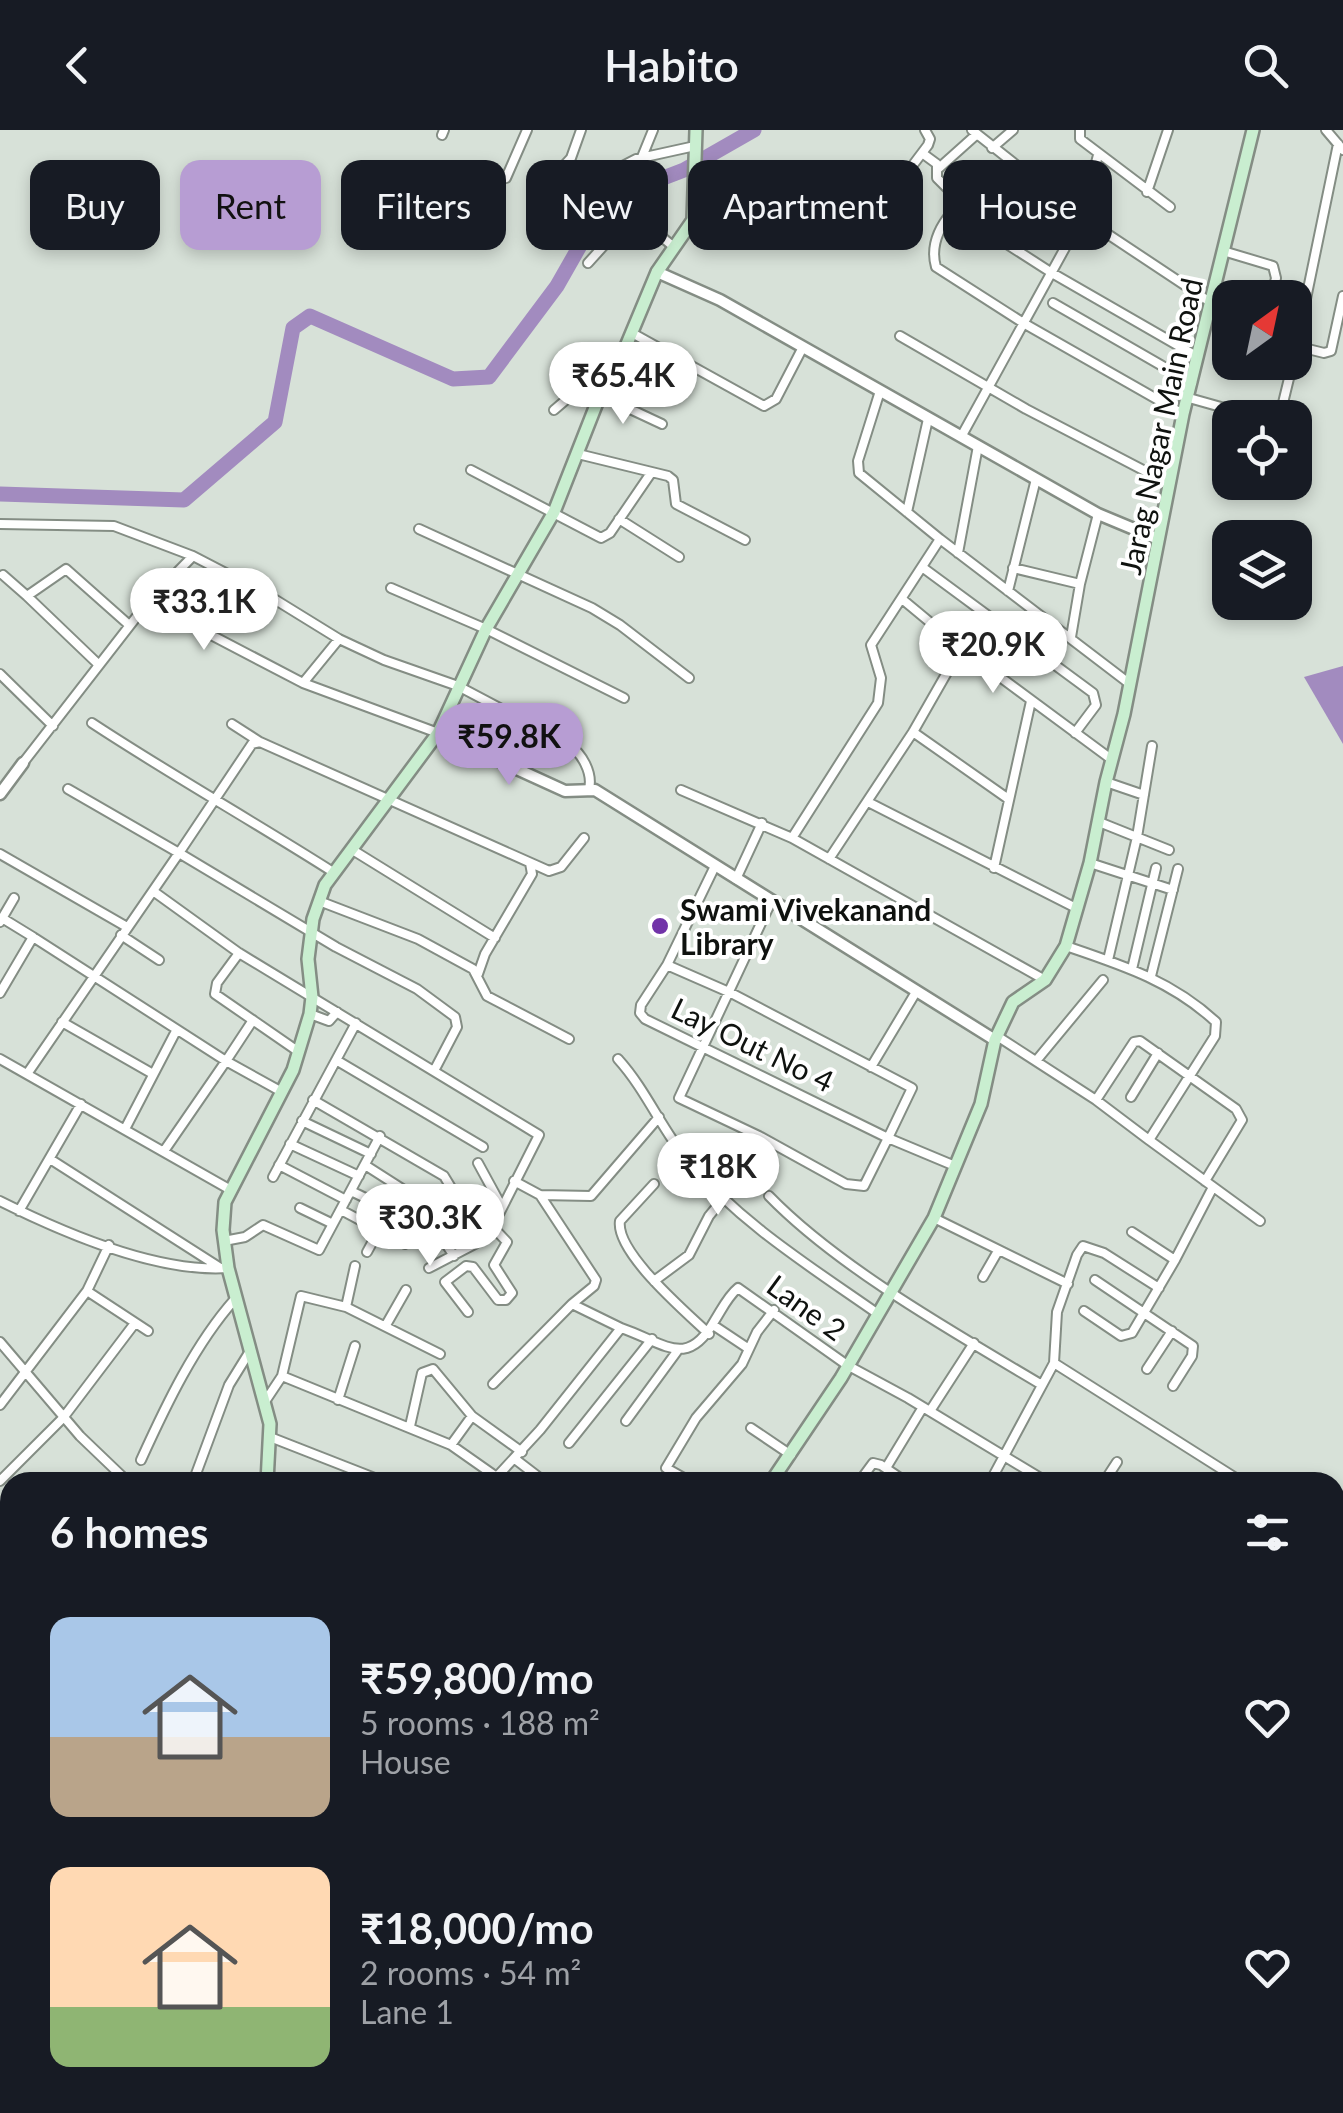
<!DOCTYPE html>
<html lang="en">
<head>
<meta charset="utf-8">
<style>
	:root { --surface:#171b24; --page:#20242c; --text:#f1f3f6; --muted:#9ea1a6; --accent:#b79dd3 }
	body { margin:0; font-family:Lato,sans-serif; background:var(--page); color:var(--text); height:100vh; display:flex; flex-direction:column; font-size:38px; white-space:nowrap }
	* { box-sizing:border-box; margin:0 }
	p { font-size:32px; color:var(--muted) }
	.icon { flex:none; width:55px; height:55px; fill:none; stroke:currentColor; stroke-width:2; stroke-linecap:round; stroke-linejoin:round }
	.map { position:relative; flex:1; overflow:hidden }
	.details { position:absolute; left:0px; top:1342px; width:1345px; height:642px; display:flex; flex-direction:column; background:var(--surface); border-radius:30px 30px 0 0; box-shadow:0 5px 15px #0003 }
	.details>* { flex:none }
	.guide { position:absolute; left:30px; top:30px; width:1285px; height:90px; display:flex; gap:20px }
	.needle { width:65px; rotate:33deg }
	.fabs { position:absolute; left:1212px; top:150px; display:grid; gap:20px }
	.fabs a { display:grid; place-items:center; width:100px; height:100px; border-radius:20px; background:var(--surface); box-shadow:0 5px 15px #0003; font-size:50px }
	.price { position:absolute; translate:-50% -85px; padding:0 22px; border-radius:35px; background:#fff; color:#222; font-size:32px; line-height:65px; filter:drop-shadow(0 2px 5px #0008) }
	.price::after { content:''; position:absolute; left:50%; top:60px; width:30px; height:22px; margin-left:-15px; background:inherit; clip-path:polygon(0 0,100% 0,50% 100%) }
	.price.active { background:var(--accent); color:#111 }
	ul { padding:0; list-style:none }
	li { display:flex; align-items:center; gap:30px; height:250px; padding:0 50px }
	li span { display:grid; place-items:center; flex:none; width:280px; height:200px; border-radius:20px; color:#555 }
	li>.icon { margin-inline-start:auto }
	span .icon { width:120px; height:120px; fill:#fffc; stroke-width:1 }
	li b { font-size:42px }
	h2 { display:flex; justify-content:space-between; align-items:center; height:120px; padding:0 50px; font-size:42px }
	.tag { padding:0 35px; border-radius:20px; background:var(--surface); box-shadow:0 5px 15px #0003; font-size:35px; line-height:90px }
	.tag.active { background:var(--accent); color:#111 }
	header { display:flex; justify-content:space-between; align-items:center; height:130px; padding:0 50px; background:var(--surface); font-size:45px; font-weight:600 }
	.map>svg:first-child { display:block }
	.water { fill:#a28bbf }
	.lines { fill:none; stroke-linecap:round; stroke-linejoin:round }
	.river { stroke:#a28bbf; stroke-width:15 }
	.minor-casing { stroke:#848d84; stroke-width:12 }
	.tertiary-casing { stroke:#848d84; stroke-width:15 }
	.secondary-casing { stroke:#848d84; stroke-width:16 }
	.minor { stroke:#fff; stroke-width:8 }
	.tertiary { stroke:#fff; stroke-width:10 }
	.secondary { stroke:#c9eed0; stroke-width:11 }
	.poi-dot { fill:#7133a8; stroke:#fff; stroke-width:4 }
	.labels { text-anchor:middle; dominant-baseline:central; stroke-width:8; stroke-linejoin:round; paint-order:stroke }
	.street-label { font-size:30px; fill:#0f120f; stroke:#fff }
	.poi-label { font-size:30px; font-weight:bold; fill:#0f120f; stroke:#fff; text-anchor:start }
</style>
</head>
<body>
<header><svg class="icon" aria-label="back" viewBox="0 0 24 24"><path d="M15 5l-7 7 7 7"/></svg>Habito<svg class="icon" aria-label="search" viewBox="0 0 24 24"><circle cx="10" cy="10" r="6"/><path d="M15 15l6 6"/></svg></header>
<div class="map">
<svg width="1343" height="1983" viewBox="0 0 1343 1983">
	<rect width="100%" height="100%" fill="#d7e1d8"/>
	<path class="water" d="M1343,536V614L1304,547Z"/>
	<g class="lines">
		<path class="river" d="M0,364L184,370L275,292L293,198L310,186L453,249L489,247L557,156L606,70L684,40L754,0"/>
		<g class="minor-casing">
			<path id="minor" d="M581,0L571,28L541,60V69L546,73H551L636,29L695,16
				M972,0L1082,87L1210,172
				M1080,0V9L1170,77
				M1326,0L1343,20
				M442,5L444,0
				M992,18L1013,0
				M922,23L937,34V48L961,72
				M642,27L653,0
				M1010,33C979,56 923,92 936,137L1025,194L1183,284
				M939,38L977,4
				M506,48L527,0
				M1147,62L1168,0
				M885,72L928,15L930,9L925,0
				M954,80L1052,143L1198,227
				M1223,121L1273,136L1276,148L1271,168
				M588,133L627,90L636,86L674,117
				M1053,173L1192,253
				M632,203L764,276L776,269L803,217
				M900,206L1026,279L1170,354
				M1296,216L1324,223L1331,221L1343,166
				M1295,222L1338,14
				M880,261L858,331L859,343L940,409L1130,554
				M600,265L662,294
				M1189,268L1221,277L1278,283L1282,277L1293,232
				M554,280L623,221
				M961,307L1082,87L1098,25
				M578,324L668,346L673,350L676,374L745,410
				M471,340L601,408L610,403L651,343
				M907,382L928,289
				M619,389L679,427
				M0,394L114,396L193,426
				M419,399L592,478L620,495L689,548
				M958,423L978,316
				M922,437L1093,563L1096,575L1075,603
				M1013,438L1080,454
				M3,445L27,466L66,439L128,494
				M391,458L486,499L624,568
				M1008,461L1036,349
				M27,466L98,534
				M902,469L961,518L1111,629
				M148,472L193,426L266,464L339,509L384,530L458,556L568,614C582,623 593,643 589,659
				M1071,507L1080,454L1098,384
				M0,544L53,596
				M303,553L339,509
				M92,593C171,645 253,691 333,742
				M232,594L260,612
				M913,602L1007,668
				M23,633L148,472L303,553L438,603
				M1106,652L1144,665
				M68,659L179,723L252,614L260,612L549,741L561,737L584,708
				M681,660L792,708L1045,850
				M868,672L1078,779
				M1099,692L1169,720
				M792,708L878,573L881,548L871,515L940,409
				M351,719L495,808
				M0,724L127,797
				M829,729L913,602L961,518
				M1090,733L1173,760
				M994,738L1031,571
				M736,749L762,693
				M153,761L239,823L539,1005L498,1086L475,1114L429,1138
				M319,771L418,809L473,839L487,866L569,909
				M771,772L679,968L759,1006L846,1054L864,1056L888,1008L955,1036
				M2,788L33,807
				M0,792L14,768
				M121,805L159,830
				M239,823L217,853L215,864L299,922
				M1108,830L1137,707L1152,616
				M667,835L731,863L912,958L888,1008L645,889L640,883L641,875L667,835L715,736
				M1132,839L1156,738
				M478,844L485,824L532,744L530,733
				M1151,846L1178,739
				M0,863L33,807L226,931L253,890
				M310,884L329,891L337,882
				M62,892L153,944
				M997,906L1096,970L1149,1010L1215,906L1216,892C1172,851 1122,835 1066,816
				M0,929L229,1059
				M618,929C646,960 661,998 687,1030C740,1093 811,1137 878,1184
				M336,930L483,1017
				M1036,931L1103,850
				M871,937L916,862
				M27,944L179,723L336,817L417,859L455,887L457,897L435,939
				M1131,967L1158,923
				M313,970L444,1046L481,1107
				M1096,970L1134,912L1140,911L1236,979L1242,990L1205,1051
				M302,991L371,1024
				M125,999L176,901
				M1149,1010L1260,1091
				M290,1014L359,1046
				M164,1021L226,931L282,962
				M50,1029L219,1137
				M746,1031L759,1006
				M478,1033L502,1077
				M279,1035L346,1070
				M365,1035L415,1067L454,1126
				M273,1047L356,893
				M514,1051L540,1065L591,1066L659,987
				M654,1054L620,1091C615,1122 686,1182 709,1204
				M351,1061L386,1078
				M540,1065L596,1150L594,1156L572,1174
				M769,1066C839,1138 955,1203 1042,1255
				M0,1071C64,1103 156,1143 228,1138
				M300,1078L333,1094
				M341,1080L405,1114
				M19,1081L81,974
				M934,1088L1068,1154
				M1132,1102L1175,1130
				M224,1111L245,1107L263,1095L319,1120L380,1006
				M109,1115L87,1161L148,1201
				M367,1122L379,1100
				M983,1147L998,1121
				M1095,1150L1193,1216L1192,1226L1173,1256
				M654,1151L689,1125L709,1086L723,1069
				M346,1177L355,1136
				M1084,1181L1121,1206L1132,1203L1175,1130L1213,1057
				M468,1182L445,1152L466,1136L473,1137L498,1170H506L512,1163L494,1135L507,1112L491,1095
				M386,1195L406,1160
				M713,1195L749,1219
				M0,1212L80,1306L128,1352
				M1054,1233L1057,1182L1077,1125L1083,1116L1104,1123L1159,1158
				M1147,1239L1172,1201
				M282,1246L451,1315L498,1348
				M493,1254L572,1174L621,1198
				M338,1270L355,1216
				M264,1273L282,1246L301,1166L346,1177L440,1224
				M0,1275L87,1161
				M930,1281L974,1213
				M626,1291L678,1220
				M410,1296L422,1243L433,1239L472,1286L522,1322
				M751,1298L791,1325
				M270,1307L385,1352
				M569,1313L652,1209
				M451,1315L472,1286
				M515,1329L545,1352
				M141,1330C166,1275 195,1214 235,1169
				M886,1338L923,1277
				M0,1351L63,1288L135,1193
				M193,1352L229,1255L250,1221
				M220,1352L221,1348
				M492,1352L540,1300L621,1198C665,1213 687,1240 715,1190C722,1179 728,1166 738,1158L847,1235L908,1268L1047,1352
				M691,1352L666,1338L696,1288L742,1234L757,1202L774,1180
				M859,1352L873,1333L881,1335L906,1352
				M990,1352L1054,1233L1242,1352
				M1104,1352L1117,1332
				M0,1402L10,1412
				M1335,1421L1343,1428
				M1335,1498L1343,1485
				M0,1508L10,1497
				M0,1545L10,1546
				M1335,1574L1343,1580
				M0,1590L10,1593
				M1335,1639L1343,1633
				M0,1780L10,1762
				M1335,1819L1343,1823
				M0,1824L10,1806
				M0,1859L10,1865
				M1335,1899L1343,1903
				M1335,1954L1343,1957
				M440,1975L442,1983
				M695,1975L697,1983
				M742,1975L745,1983
				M1122,1975L1133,1983
				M1048,1983L1055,1975
				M1211,1983L1217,1975
				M1278,1983L1283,1975"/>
		</g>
		<g class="tertiary-casing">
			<path id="tertiary" d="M657,142L720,170L1098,384L1158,409
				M438,603L565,661L595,660L995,910
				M0,664L23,633
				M640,1975L643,1983"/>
		</g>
		<g class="secondary-casing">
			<path id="secondary" d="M267,1352L270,1294L228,1138L223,1100L225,1072L293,940L310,884L312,867L308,829L313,789L325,755L438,603L486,499L554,382L600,265L624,221L657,142L693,90L696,0
				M771,1352L841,1248L934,1088L981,974L995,910L1013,872L1045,850L1066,816L1090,733L1106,652L1124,584L1183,284L1253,0
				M1335,1739L1343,1743
				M35,1983L41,1975"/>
		</g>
		<use href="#minor" class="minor"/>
		<use href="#tertiary" class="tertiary"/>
		<use href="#secondary" class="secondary"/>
	</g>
	<circle class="poi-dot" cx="660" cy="796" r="10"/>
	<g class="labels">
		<g class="street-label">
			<text transform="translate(1160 296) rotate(-78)">Jarag Nagar Main Road</text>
			<text transform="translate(753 914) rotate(26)">Lay Out No 4</text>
			<text transform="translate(807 1177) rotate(36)">Lane 2</text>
		</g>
		<g class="poi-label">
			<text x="680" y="779">Swami Vivekanand<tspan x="680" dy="34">Library</tspan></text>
		</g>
	</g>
</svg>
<div class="fabs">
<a><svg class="needle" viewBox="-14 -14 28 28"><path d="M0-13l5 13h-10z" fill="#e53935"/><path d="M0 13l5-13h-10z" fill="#9ea1a6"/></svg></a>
<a><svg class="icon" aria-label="locate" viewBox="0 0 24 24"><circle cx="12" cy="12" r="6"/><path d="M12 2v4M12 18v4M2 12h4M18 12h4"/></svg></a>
<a><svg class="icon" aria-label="layers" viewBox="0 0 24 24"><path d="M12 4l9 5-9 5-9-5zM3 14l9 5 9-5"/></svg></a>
</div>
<b class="price" style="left:623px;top:297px">₹65.4K</b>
<b class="price" style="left:204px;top:523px">₹33.1K</b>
<b class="price" style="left:993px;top:566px">₹20.9K</b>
<b class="price active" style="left:509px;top:658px">₹59.8K</b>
<b class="price" style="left:718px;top:1088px">₹18K</b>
<b class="price" style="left:430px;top:1139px">₹30.3K</b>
<div class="guide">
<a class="tag">Buy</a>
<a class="tag active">Rent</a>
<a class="tag">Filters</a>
<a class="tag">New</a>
<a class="tag">Apartment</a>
<a class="tag">House</a>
</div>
<section class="details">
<h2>6 homes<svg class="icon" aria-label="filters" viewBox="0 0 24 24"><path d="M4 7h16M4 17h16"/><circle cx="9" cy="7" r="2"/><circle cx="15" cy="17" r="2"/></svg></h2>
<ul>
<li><span style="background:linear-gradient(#a9c7e8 60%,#b9a48a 0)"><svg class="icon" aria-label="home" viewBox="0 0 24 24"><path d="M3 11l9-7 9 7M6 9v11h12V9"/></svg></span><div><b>₹59,800/mo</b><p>5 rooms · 188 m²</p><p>House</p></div><svg class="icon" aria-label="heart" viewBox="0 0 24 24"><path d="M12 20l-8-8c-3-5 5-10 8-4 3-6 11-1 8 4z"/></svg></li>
<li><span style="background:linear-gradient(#ffd9b3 70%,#8fb573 0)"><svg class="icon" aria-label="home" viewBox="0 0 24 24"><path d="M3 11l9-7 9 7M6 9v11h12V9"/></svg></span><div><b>₹18,000/mo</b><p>2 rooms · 54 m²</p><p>Lane 1</p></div><svg class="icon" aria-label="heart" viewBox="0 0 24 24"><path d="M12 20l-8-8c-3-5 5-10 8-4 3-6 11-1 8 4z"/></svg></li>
</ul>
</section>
</div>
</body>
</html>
